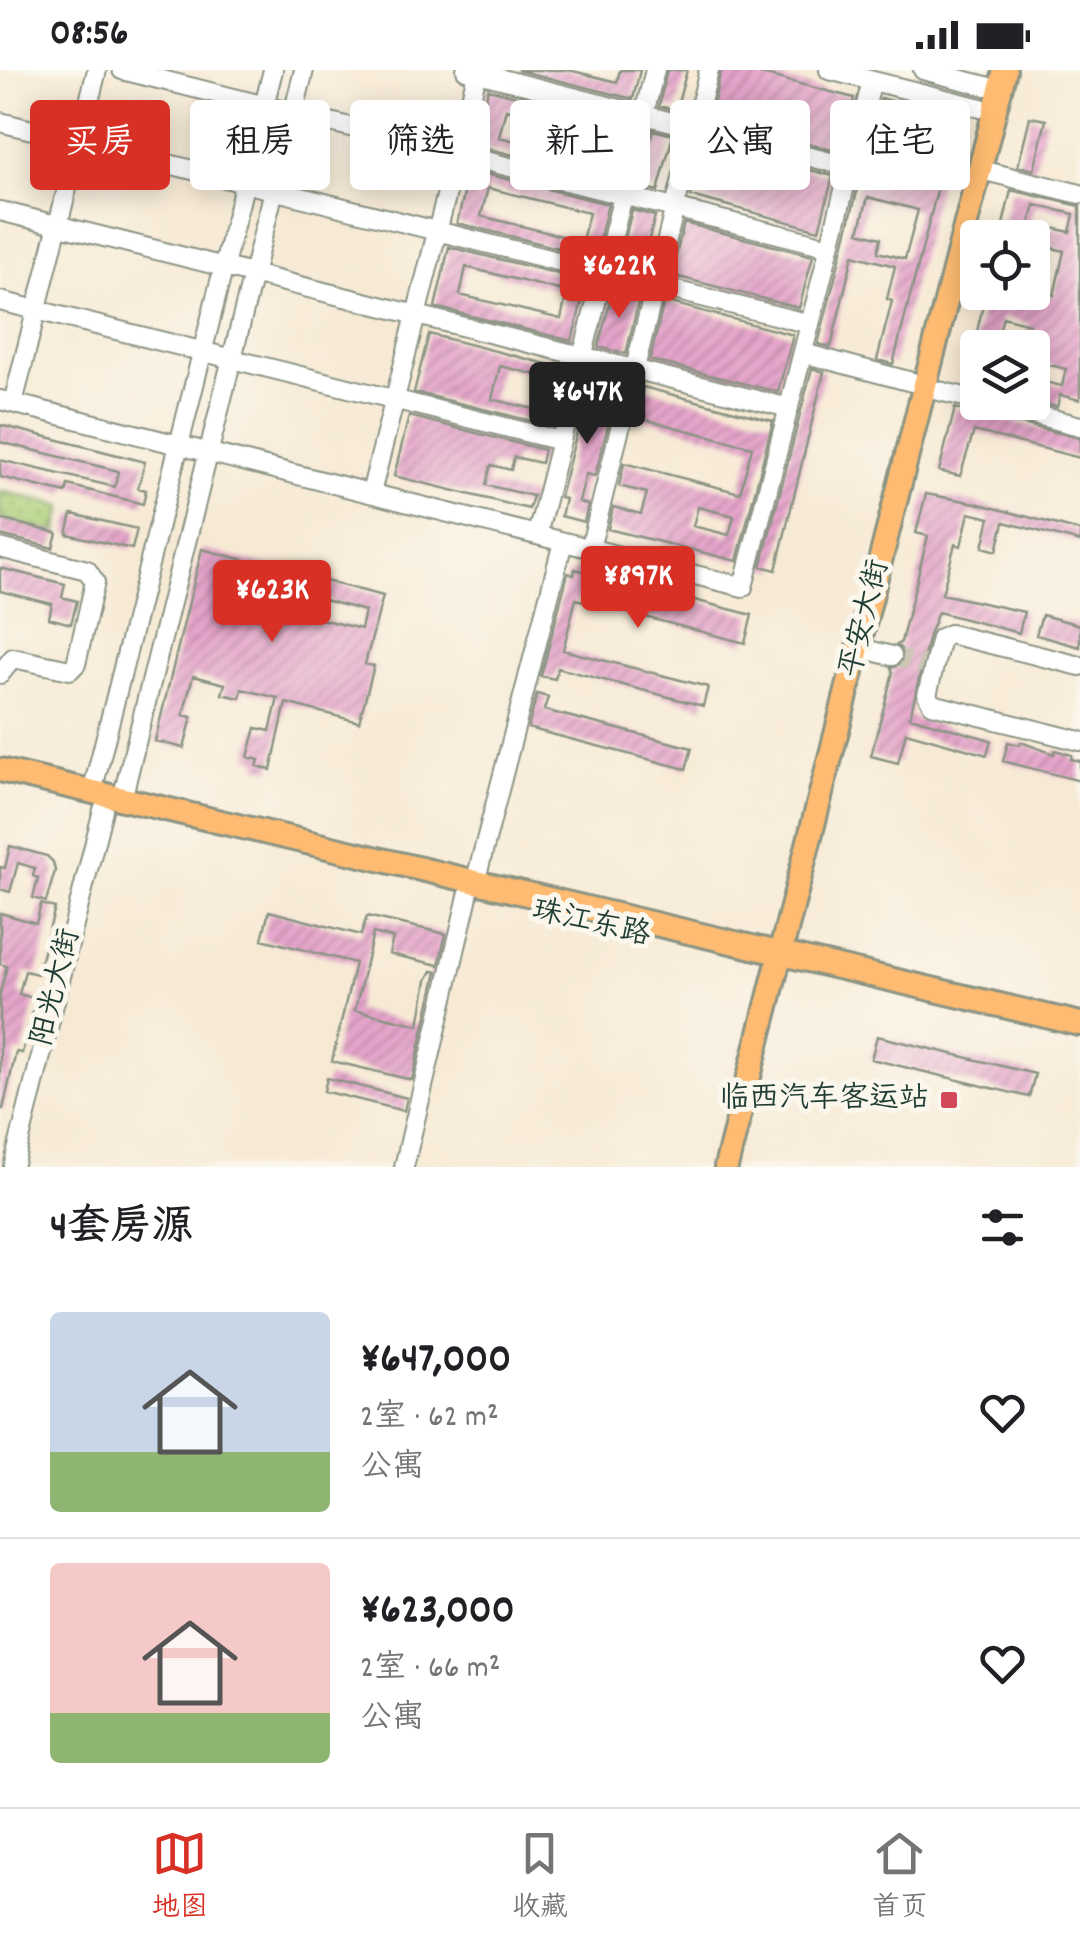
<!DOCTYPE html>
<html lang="zh">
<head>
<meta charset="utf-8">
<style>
	:root { --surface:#fff; --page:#f2f2f2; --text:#202124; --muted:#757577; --line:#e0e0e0; --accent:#d93025 }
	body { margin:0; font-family:Dekko,"LXGW WenKai TC",sans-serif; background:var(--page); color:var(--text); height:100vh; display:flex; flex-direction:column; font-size:38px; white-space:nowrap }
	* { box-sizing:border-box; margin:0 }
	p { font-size:32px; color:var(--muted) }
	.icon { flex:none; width:55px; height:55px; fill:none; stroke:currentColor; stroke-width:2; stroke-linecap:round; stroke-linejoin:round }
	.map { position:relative; height:1097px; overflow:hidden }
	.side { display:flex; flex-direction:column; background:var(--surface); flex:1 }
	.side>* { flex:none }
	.banner { position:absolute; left:30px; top:30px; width:1020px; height:90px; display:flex; gap:20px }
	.tools { position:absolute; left:960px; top:150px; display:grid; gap:20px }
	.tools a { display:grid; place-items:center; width:90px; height:90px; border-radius:10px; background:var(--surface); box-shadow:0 5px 25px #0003; font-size:50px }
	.price { position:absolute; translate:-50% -85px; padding:0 22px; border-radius:10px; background:var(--accent); color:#fff; font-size:32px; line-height:65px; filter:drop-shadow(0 2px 5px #0008) }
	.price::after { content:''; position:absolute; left:50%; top:60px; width:30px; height:22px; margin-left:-15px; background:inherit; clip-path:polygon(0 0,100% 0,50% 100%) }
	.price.selected { background:#222; color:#fff }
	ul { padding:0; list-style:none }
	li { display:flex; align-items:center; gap:30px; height:250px; padding:0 50px }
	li+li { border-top:2px solid var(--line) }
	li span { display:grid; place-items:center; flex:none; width:280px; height:200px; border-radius:10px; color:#555 }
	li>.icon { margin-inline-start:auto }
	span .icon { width:120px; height:120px; fill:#fffc; stroke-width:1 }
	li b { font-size:42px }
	h2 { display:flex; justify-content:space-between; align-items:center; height:120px; padding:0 50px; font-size:42px }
	.tag { padding:0 35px; border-radius:10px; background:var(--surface); box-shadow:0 5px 25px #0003; font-size:35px; line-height:90px }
	.tag.selected { background:var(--accent); color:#fff }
	.status { display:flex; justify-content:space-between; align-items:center; height:70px; padding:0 50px; background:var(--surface); direction:ltr }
	.status svg { height:28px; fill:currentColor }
	.tab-bar { display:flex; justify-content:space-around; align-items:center; height:140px; border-top:2px solid var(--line); background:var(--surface); font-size:28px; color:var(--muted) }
	.tab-bar a { display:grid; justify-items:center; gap:5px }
	.tab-bar .selected { color:var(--accent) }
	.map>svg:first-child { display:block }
	.green { fill:url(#green-dots); stroke:#668657; stroke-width:2.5 }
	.building { fill:url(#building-hatch); fill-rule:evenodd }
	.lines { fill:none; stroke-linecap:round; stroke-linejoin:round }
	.minor-tunnel { stroke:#ccc7b5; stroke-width:18; stroke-dasharray:18 9; stroke-linecap:butt }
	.minor-casing { stroke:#8b9484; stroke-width:22 }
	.major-casing { stroke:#8b9484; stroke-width:28 }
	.minor { stroke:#fff; stroke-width:18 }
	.major { stroke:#febb71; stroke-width:22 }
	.poi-dot { fill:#d1495b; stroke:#fbf7ec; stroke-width:4 }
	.labels { text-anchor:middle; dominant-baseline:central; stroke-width:10; stroke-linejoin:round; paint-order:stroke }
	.street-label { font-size:30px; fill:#1f3d34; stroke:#fbf7ec }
	.poi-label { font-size:30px; fill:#1f3d34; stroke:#fbf7ec; text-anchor:end }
</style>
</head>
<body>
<div class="status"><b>08:56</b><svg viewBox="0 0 49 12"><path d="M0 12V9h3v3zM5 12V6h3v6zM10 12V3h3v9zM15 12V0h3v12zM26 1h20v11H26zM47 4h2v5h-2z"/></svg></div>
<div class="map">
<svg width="1080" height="1097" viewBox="0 0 1080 1097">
	<defs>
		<pattern id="green-dots" width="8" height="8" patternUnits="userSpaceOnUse" patternTransform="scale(2.5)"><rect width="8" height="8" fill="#acd07a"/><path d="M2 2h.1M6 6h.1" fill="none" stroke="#8baa65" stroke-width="1.8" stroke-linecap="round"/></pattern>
		<pattern id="building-hatch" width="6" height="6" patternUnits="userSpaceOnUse" patternTransform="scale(2.5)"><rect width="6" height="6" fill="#e6a5cb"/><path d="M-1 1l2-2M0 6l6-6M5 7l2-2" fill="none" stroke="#ba88a6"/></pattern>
	</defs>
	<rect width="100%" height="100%" fill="#fbf7ec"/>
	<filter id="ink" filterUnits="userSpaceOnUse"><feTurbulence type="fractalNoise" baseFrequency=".01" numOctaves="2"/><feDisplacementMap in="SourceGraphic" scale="20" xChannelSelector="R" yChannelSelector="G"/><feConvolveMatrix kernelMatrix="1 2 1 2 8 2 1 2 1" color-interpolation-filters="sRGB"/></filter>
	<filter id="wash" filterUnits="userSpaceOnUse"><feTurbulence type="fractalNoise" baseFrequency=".0048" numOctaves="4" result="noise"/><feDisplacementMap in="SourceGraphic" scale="40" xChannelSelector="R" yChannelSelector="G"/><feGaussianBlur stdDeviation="2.25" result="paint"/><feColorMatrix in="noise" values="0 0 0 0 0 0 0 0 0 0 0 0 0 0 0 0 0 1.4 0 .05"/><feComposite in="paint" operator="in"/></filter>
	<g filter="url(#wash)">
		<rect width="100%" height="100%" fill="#f7ead5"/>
		<path class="green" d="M0,421L63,436L57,463L0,449Z"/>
		<g id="blocks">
			<path class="building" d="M517,0H569L617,12L620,0H640L633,29Z
				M667,0H687L676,40L659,36Z
				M721,0H746L854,28L840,82L710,49Z
				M488,19L626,53L612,110L474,75ZM506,39L606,63L600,91L499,67Z
				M881,28L952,46L940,92L944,93L893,294L877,290L892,231L887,229L895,196L853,185L831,277L818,274ZM868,127L918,140L905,189L878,182L881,168L859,162Z
				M1030,47L1046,50L1034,100L1018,96Z
				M653,60L673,65L658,121L638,116Z
				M704,73L833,106L819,160L691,126Z
				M470,100L608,134L595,187L457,153ZM488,118L589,143L582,171L481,146Z
				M1011,120L1080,136V330L1060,325L1057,337L1032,331V309L1062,316L1066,299L1037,292L1032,278H978V317L965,314L986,222H1032V220L1054,225L1060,199L1064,181L1032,173V168H1000ZM1035,135L1074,144L1070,162L1030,153ZM1003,247L1029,254L1024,272L998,266Z
				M632,140L655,146L641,199L619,193Z
				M684,153L813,186L799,238L671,205Z
				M449,177L587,211L572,271L435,237ZM466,197L567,222L561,249L460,225Z
				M614,218L640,225L626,284L598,277Z
				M664,231L793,265L778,322L650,290Z
				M429,264L562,298L548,355L414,322ZM500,296L546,307L538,340L492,329Z
				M812,298L824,302L776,500L761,496Z
				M592,305L611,310L605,334L613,336L595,406L586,404L579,432L588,435L584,452L561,446L565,429L560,427Z
				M643,317L773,351L737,491L608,459L613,437L641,444L647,423L619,416L624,393L740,423L752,377L636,347ZM698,437L734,446L729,465L693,456Z
				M955,338L1080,368V388L974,361L960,406L939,401Z
				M409,346L544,380L541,393L514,387L511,400L491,395L486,415L533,426L529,439L394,406Z
				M0,355L145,392L138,418L146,420L143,434L68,415L66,423L0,407V390L115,417L118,401L0,372Z
				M926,424L976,433L1080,461V472L1004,452L997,481L983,477L990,448L969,443L961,476L955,474L942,524L1024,542L1019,563L938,542L929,565L910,647L991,670L987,685L906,662L898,693L871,686L893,602L891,598L900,595L904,588V582L897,575L901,572L928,466L916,463Z
				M72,444L137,459L132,479L67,464Z
				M0,449L57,463L53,478L0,465Z
				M202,479L383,526L365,594L374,596L359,652L286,633L271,700L257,696L259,690L248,687L256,658L270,661L278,628L242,619L240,628L222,624L225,614L193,606L183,645L192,647L184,678L155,671ZM298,523L365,541L361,559L292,542Z
				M0,498L65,514L62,527L77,531L71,554L49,548L52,534L0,521Z
				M575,499L752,545L745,573L576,529L563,580L708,617L703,636L558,598L555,609L541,606L568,503L574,505Z
				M1042,545L1080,555V577L1036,565Z
				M537,624L548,627L544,640L692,678L686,699L528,658Z
				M1008,672L1020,675L1021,672L1054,684L1055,680L1072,685L1071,689L1080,691V711L1003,691Z
				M10,776L47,786L53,792L55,801L46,832L33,828L38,808L33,806L35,798L18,793L10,822L0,819V797L5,798Z
				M41,834L55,838L37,904L25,901L19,924L36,929L22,983L16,982L3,1039H0V923L7,896L0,894V843L36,853Z
				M269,841L361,865L367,846L446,864L439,895L389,884L393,868L373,863L355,940L419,955L427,910L432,901L437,902L412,1010L332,991L355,893L262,869Z
				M877,966L1035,1004L1029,1027L871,989Z
				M327,1008L407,1028L404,1041L324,1021Z"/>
		</g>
	</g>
	<g filter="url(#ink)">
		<use href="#blocks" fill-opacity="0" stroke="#8b9484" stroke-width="2.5"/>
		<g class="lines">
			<path class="minor-tunnel" d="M892,586L926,595"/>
			<g class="minor-casing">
				<path id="minor" d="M122,0L830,177
					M466,0L850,97
					M829,0L981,38
					M923,0L986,16
					M0,52L810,254
					M981,100L1080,124
					M0,141L789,338
					M0,231L561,371
					M803,283L912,312
					M926,318L978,330
					M0,330L743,517L872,11
					M986,332L1080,356
					M13,333L97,0
					M371,423L478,0
					M537,465L655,0
					M0,478L87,500L95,512L76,594L70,600L13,588L0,604
					M590,479L709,0
					M860,578L892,586
					M1080,596L950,564L941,568L927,625L932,634L1080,671
					M92,722L273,0
					M122,729L304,0
					M475,813L563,472
					M13,1097L103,740
					M404,1097L468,826"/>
			</g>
			<g class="major-casing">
				<path id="major" d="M0,700L1080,954
					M726,1097L1005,0"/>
			</g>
			<use href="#minor" class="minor"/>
			<use href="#major" class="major"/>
		</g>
	</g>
	<rect class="poi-dot" x="939" y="1020" width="20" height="20" rx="5"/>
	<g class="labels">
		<g class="street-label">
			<text transform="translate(867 549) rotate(-76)">平安大街</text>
			<text transform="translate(591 855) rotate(13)">珠江东路</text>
			<text transform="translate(58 918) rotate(-76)">阳光大街</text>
		</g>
		<g class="poi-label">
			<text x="929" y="1030">临西汽车客运站</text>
		</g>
	</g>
</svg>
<div class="tools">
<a><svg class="icon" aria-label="locate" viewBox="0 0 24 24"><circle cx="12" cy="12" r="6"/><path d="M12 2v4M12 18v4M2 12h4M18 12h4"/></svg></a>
<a><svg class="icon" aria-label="layers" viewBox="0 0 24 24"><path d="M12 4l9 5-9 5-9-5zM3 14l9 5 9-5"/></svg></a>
</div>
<b class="price" style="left:619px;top:251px">¥622K</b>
<b class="price selected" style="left:587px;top:377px">¥647K</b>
<b class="price" style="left:638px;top:561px">¥897K</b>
<b class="price" style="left:272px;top:575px">¥623K</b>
<div class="banner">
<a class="tag selected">买房</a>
<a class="tag">租房</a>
<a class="tag">筛选</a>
<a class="tag">新上</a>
<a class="tag">公寓</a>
<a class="tag">住宅</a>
</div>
</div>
<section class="side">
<h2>4套房源<svg class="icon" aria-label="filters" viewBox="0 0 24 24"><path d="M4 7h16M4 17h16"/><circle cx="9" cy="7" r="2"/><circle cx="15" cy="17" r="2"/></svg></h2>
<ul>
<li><span style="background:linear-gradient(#c9d6e8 70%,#8fb573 0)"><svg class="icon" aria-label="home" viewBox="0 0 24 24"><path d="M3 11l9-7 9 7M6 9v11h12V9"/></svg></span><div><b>¥647,000</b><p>2室 · 62 m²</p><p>公寓</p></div><svg class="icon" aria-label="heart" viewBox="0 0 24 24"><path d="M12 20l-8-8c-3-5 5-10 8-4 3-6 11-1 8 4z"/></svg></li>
<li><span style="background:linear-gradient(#f6c9c9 75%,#8fb573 0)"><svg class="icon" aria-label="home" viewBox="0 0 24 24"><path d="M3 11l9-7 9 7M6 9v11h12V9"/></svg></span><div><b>¥623,000</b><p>2室 · 66 m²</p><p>公寓</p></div><svg class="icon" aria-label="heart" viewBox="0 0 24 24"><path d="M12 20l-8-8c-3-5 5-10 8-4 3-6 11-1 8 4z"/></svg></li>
</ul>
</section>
<nav class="tab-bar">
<a class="selected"><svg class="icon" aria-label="map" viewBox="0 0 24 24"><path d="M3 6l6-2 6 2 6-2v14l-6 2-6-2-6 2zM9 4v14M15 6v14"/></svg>地图</a>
<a><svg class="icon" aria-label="saved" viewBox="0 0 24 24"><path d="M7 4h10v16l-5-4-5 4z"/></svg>收藏</a>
<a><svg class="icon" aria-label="home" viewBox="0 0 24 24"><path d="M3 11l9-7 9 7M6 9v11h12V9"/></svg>首页</a>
</nav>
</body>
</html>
